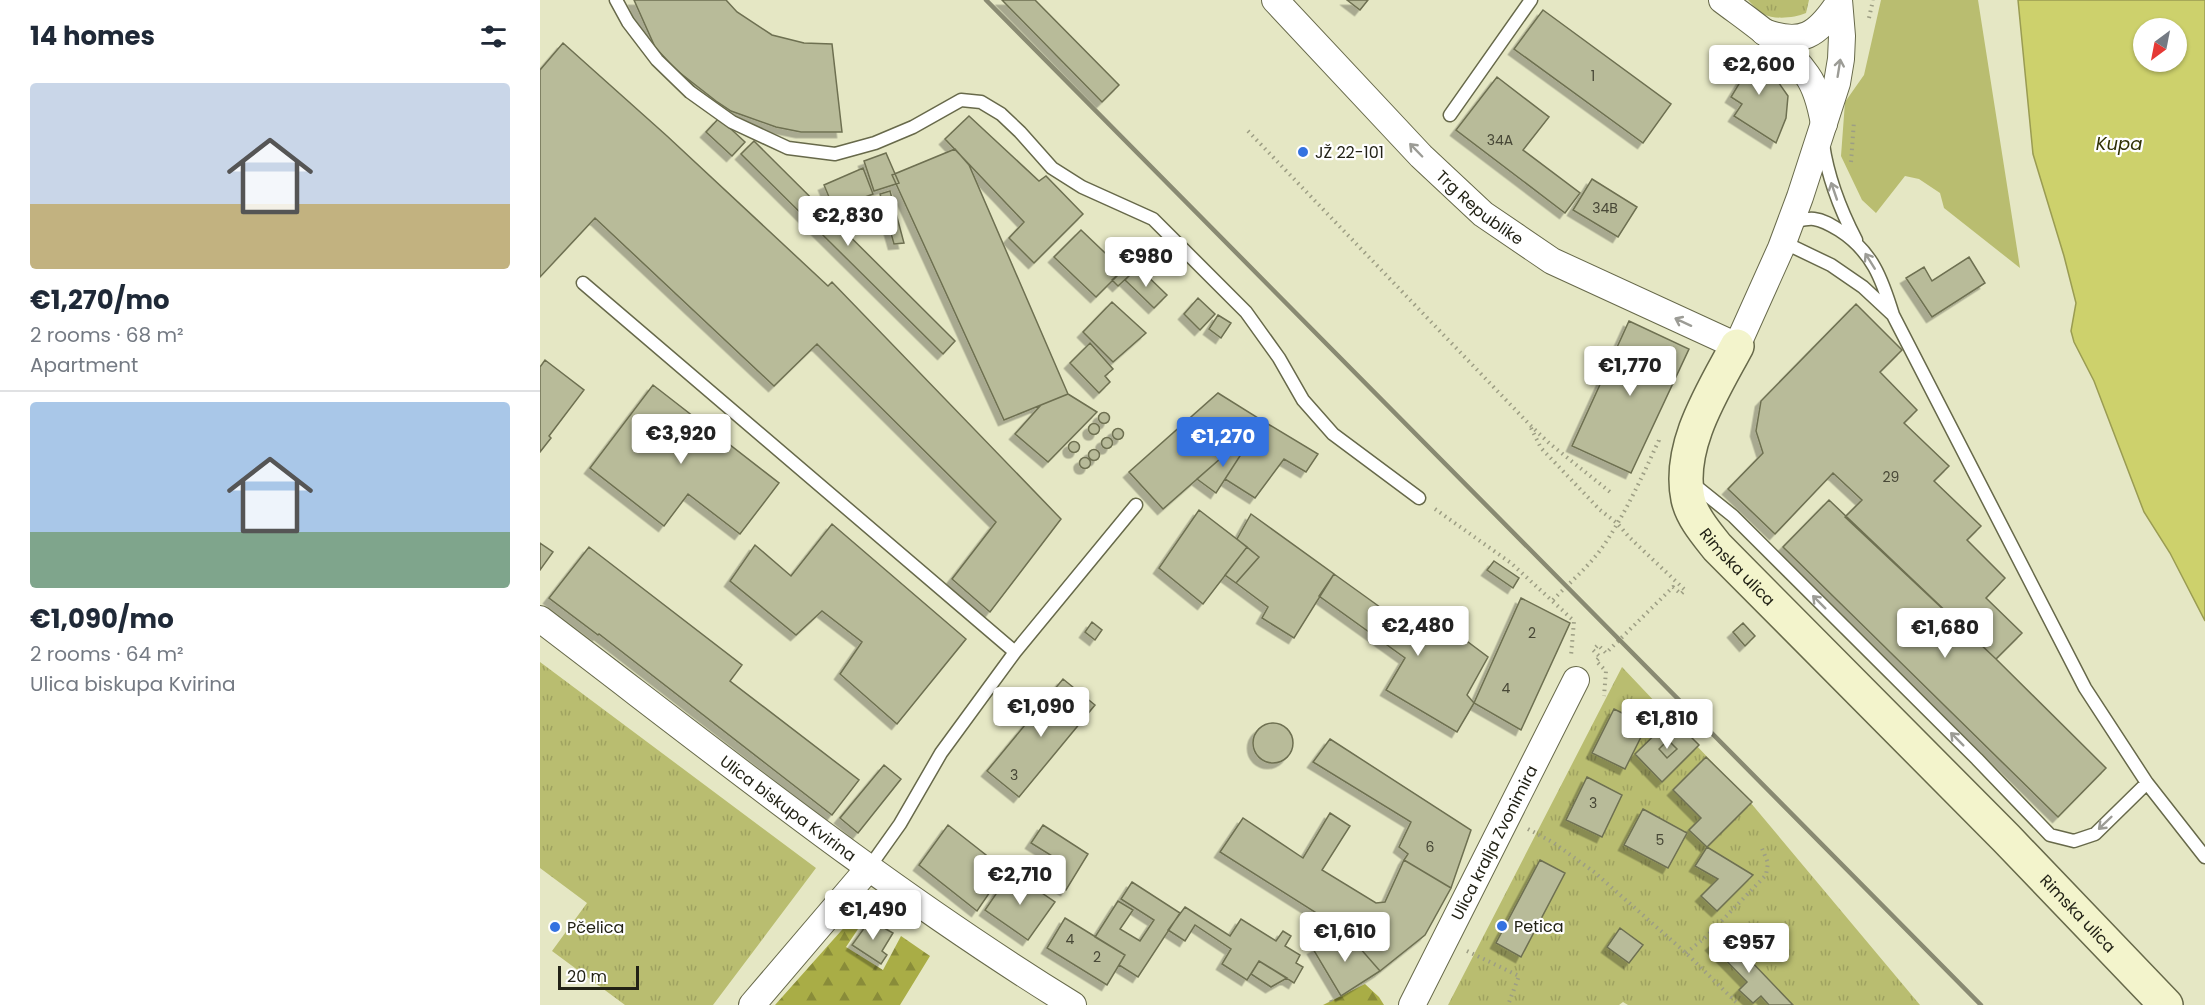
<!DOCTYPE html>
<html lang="en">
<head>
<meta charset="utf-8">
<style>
	:root { --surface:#fff; --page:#f2f2f3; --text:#1f2937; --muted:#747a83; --line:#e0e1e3; --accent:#3472e0 }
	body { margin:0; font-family:Poppins,sans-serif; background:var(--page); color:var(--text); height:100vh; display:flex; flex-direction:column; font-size:22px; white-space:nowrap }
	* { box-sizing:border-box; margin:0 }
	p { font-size:20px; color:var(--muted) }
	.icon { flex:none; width:33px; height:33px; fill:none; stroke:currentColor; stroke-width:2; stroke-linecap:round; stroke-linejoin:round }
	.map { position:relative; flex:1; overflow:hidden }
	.side { display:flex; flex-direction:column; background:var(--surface); width:540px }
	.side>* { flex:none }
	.needle { width:39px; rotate:212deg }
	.tools { position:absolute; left:1593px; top:18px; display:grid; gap:12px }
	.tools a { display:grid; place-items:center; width:54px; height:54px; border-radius:50%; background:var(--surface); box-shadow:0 2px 4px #0004; font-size:30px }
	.scale { position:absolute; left:18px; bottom:15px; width:81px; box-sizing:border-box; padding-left:6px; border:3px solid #222216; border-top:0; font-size:16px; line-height:21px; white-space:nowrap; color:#222216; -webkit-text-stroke:4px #fff; paint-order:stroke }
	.price { position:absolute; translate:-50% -51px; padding:0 14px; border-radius:6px; background:#fff; color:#222; font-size:20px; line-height:39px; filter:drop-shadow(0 2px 3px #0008) }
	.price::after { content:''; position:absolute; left:50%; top:36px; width:18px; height:14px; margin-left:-9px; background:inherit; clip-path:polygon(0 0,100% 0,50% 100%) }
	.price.selected { background:var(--accent); color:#fff }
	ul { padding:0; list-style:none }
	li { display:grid; align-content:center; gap:12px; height:318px; padding:0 30px }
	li+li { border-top:2px solid var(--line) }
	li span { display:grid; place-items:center; height:186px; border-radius:6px; color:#555 }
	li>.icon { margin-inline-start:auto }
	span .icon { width:108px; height:108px; fill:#fffc; stroke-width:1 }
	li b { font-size:26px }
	h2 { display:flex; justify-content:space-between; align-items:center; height:72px; padding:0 30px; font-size:26px }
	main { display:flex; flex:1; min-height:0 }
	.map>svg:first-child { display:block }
	.grass { fill:url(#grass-tufts) }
	.forest { fill:url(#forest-firs) }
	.park { fill:#b9bd70 }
	.water { fill:#cdd16c; stroke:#9a9c52; stroke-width:1.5; fill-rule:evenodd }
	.building { fill:#b8bb99; stroke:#6e7051; stroke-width:1.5; filter:url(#shadow) }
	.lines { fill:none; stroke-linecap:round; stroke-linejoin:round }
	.service-casing { stroke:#67694a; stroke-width:15 }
	.minor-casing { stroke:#67694a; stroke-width:28 }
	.secondary-casing { stroke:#67694a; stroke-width:36 }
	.path { stroke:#9d9e84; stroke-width:4; stroke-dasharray:1.5 4.5; stroke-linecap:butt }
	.service { stroke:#fff; stroke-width:12 }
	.minor { stroke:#fff; stroke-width:26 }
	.secondary { stroke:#f3f4cc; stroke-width:33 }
	.rail { stroke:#898a72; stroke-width:4.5 }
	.oneway { stroke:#9c9c96 }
	.poi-dot { fill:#3472e0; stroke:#fff; stroke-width:2 }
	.labels { text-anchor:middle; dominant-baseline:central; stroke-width:4.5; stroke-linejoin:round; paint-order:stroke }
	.number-label { font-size:14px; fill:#484837 }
	.poi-label { font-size:16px; fill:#222216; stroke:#fff; text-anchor:start }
	.street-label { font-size:16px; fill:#222216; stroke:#fff }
	.water-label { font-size:18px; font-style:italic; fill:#303105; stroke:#fff }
</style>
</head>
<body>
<main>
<section class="side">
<h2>14 homes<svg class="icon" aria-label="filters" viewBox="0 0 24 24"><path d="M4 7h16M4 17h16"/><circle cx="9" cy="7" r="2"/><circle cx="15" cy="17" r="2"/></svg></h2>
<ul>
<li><span style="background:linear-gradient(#c9d6e8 65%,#c2b280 0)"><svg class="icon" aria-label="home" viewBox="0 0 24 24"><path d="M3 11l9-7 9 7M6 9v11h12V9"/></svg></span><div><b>€1,270/mo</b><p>2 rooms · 68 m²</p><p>Apartment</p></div></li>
<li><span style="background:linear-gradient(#a9c7e8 70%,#7fa58c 0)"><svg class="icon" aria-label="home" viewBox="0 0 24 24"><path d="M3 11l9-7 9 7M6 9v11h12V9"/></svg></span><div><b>€1,090/mo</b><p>2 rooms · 64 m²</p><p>Ulica biskupa Kvirina</p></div></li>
</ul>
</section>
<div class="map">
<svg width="1665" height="1005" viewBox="0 0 1665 1005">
	<defs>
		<pattern id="grass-tufts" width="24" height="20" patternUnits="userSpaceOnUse" patternTransform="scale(1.5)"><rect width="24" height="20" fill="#b9bd70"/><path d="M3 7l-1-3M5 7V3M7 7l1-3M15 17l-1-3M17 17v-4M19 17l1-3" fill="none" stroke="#9fa260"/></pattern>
		<pattern id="forest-firs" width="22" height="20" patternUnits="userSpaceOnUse" patternTransform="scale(1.5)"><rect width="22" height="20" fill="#a9ad46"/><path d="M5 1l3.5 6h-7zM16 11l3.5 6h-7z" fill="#898c39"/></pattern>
		<filter id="shadow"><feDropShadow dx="-5.5" dy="5.5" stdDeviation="0" flood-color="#0004"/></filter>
	</defs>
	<rect width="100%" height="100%" fill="#e5e7c4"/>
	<path class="grass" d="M1208,0H1269L1266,13C1254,18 1235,20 1223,14C1218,11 1212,4 1208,0Z
		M0,662L276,868L173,1005H85L12,951L47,903L0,868Z
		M1082,667L1210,802L1380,1005H1088L1083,1002L1079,1005H908Z"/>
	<path class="forest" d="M317,913L326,917L306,947L343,970L361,936L390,956L360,1005H235Z
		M825,984L839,997L844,1005H783Z"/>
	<path class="park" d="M1341,0H1438L1480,268L1404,208L1400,193L1379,179L1365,176L1336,213L1322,200L1301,156L1305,102L1324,75Z"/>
	<path class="water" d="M1478,0H1665V621L1630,553L1604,512L1554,381L1534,342L1531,331L1536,303L1524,256L1493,154ZM1604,28H1636V62H1604Z"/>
	<path class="building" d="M94,0H186L197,12L232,35L264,43L292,44L302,132H261L236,127L191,111L176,101L135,69L115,47Z
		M462,0H495L579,85L562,102Z
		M807,0H828L820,10Z
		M1003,10L1131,104L1103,143L974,49Z
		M23,43L127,136L288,286L292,282L521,519L450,612L412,579L456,522L277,344L234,386L55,218L0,277V70Z
		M1194,47L1229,69L1248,96L1246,118L1236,143L1194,116L1202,104L1191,97L1205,74L1185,61Z
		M957,77L1009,117L983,150L1040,193L1025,213L916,130Z
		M429,116L499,181L506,176L543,214L494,263L469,238L484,222L405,139Z
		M179,118L205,142L192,156L166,132Z
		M214,141L415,341L403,354L201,154Z
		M415,149L429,165L528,394L464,420L352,175Z
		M346,153L359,183L334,191L324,161Z
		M323,168L333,194L294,209L284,185Z
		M1052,179L1097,207L1078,237L1033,210Z
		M350,191L364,243L354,244L340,194Z
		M541,230L583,270L556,297L514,257Z
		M1429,257L1445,283L1392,317L1366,278L1384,267L1392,281Z
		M586,267L592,273L578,286L572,280Z
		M598,267L627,295L614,308L585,280Z
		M658,298L675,314L660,330L644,314Z
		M572,302L606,333L573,362L543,332Z
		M1316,304L1362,350L1340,372L1377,410L1364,423L1409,466L1394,481L1441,526L1427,540L1465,578L1446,598L1482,633L1456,659L1305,517L1322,500L1293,473L1235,534L1188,489L1223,453L1216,431L1221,401Z
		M678,315L691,323L681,338L669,329Z
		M1089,321L1149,349L1091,473L1032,446Z
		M550,343L573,369L565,376L570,382L559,393L530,363Z
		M5,360L44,390L9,436L11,438L0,452V367Z
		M113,385L239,483L200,534L148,494L124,526L50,468Z
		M678,393L723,421L623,509L589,472Z
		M528,394L557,412L508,462L475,434L501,405Z
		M558.5 418a5.5 5.5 0 1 1 11 0a5.5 5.5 0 1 1-11 0Z
		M723,421L778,454L766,472L744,459L715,498L685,479L709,442L703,439Z
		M548.5 429a5.5 5.5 0 1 1 11 0a5.5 5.5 0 1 1-11 0Z
		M572.5 434a5.5 5.5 0 1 1 11 0a5.5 5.5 0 1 1-11 0Z
		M561.5 443a5.5 5.5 0 1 1 11 0a5.5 5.5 0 1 1-11 0Z
		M703,439L709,442L676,493L657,479Z
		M528.5 447a5.5 5.5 0 1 1 11 0a5.5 5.5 0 1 1-11 0Z
		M548.5 455a5.5 5.5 0 1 1 11 0a5.5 5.5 0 1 1-11 0Z
		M539.5 463a5.5 5.5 0 1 1 11 0a5.5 5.5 0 1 1-11 0Z
		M1289,500L1456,659L1566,768L1518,817L1243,547Z
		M659,510L707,547L663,604L619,568Z
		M711,514L794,574L754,638L722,618L728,607L696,583L719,557L697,539Z
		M292,524L426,639L357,724L300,674L322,642L282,611L256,635L190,581L215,545L251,576Z
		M0,543L13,552L0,570Z
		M49,547L202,665L190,681L319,780L292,815L59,634L58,635L9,598Z
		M707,547L719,557L696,583L685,575Z
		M954,561L979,578L973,588L947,570Z
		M794,574L883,638L896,618L948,657L927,695L934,703L917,732L846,690L865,658L779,596Z
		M981,598L1030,623L981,730L934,703Z
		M552,622L562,630L555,640L545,632Z
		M1203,623L1215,636L1205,646L1193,632Z
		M523,679L555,705L479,797L447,771Z
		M1074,709L1107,725L1085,769L1052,753Z
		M1132,718L1159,745L1122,782L1095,754Z
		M713 743a20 20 0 1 1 40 0a20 20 0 1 1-40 0Z
		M790,739L931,830L911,888L864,860L868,854L859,847L871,822L773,762Z
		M1128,740L1137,749L1127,758L1119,749Z
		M1166,757L1212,802L1167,847L1149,830L1161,818L1133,790Z
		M344,765L361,779L318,833L300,818Z
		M1047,777L1082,795L1062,837L1026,820Z
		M1103,809L1147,833L1128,868L1084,845Z
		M790,813L810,826L782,870L836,903L845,902L864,860L911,888L885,935L840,971L805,931L680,852L703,818L763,858Z
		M408,825L465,870L437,911L379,865Z
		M503,825L548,854L526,890L506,877L517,859L491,843Z
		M1167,847L1213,875L1177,911L1161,896L1178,879L1155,866Z
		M1000,860L1025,873L981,957L956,943Z
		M471,872L515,902L488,940L445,910Z
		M592,882L640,913L598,977L579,965L585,955L555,937L578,901L593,910L580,929L600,941L614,920L581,899Z
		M645,907L690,936L701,919L736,941L743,931L751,936L745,946L760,955L756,963L763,967L754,983L719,961L707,980L682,964L691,949L655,925L645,941L628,930Z
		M525,918L585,955L567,985L507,948Z
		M330,920L353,933L342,951L347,955L341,964L312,945Z
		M1080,928L1103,945L1089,963L1067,947Z
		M805,931L840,971L801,996L773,949Z
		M1184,933L1253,1005H1229L1221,996L1213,1003L1199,990L1207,982L1171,945Z
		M719,961L747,978L731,987L711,974Z"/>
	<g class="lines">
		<g class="service-casing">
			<path id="service" d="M76,0L88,22L117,60L150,92L192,122L248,148L295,154L335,143L373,127L421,100L441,102L461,114L480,132L512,168L542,187L613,219L706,312L739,358L763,400L793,434L879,498
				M910,115L991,0
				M1283,144C1288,179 1300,209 1316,240
				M1251,222C1258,221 1266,218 1274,219C1283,220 1291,225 1299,230C1332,251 1342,279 1353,315L1545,688L1607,783L1665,857
				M1243,242L1291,265L1323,287L1352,314
				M43,283L475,652
				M1152,483L1193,516L1437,759L1510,835L1534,841L1555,834L1607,783
				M328,869L360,824L401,753L475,652L596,505"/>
		</g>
		<g class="minor-casing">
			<g id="minor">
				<path id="s1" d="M735,0L881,156L943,214L1012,261L1197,346L1241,248L1260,197L1297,83L1301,59L1302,36L1299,0"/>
				<path d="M1182,0C1211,22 1245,44 1267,75C1277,89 1281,107 1284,124"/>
				<path d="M1224,32C1262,46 1277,35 1298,4"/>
				<path id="s2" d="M0,619C175,752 346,890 533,1005"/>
				<path d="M212,1005L328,869"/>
				<path id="s3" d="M872,1005L1036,680"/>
			</g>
		</g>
		<g class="secondary-casing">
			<g id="secondary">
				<path id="s4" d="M1197,346C1173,391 1137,446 1148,499C1152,517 1166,533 1177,547L1466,838L1626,1005"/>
			</g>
		</g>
		<path class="path" d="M1329,18L1333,0
			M708,131L990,425L1009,443L1070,492
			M1311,162L1314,121
			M991,428L1001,448L1060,510L1077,523L1089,537L1145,590L1141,594L1133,587L1066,653L1058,645L1053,650L1060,657L1056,661L1066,671L1064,696
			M895,509L971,563L1034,621L1031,656
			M1013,600C1031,581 1051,565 1066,542C1087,510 1103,475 1119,440
			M988,829L1014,843L1054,872L1146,953L1199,1005
			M927,951L979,976L968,1005
			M1146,953L1167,936L1226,875L1228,863L1221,846
			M791,1000L793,1005"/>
		<use href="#service" class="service"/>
		<use href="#minor" class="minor"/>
		<use href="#secondary" class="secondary"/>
		<path class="rail" d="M446,0C777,336 1110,670 1441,1005"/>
	</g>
	<defs><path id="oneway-shaft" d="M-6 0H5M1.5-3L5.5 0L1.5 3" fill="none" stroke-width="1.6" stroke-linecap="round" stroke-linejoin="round" transform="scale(1.5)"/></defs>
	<g class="oneway">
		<use href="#oneway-shaft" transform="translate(1299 68) rotate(-81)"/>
		<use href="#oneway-shaft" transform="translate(876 150) rotate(-134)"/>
		<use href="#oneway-shaft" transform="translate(1294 191) rotate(-109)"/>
		<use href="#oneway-shaft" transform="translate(1330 261) rotate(-122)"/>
		<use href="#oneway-shaft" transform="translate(1143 322) rotate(-155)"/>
		<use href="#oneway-shaft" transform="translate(1279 602) rotate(-135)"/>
		<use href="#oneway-shaft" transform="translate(1417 739) rotate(-135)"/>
		<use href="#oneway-shaft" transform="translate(1565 823) rotate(136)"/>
	</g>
	<g class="poi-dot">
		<circle cx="763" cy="152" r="6"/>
		<circle cx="962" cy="926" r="6"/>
		<circle cx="15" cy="927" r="6"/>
	</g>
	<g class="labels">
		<g class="number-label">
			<text x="1053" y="76">1</text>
			<text x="960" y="140">34A</text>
			<text x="1065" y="208">34B</text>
			<text x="1351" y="477">29</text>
			<text x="992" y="633">2</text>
			<text x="966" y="688">4</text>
			<text x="474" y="775">3</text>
			<text x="1053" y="803">3</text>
			<text x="1120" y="840">5</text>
			<text x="890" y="847">6</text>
			<text x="530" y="939">4</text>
			<text x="557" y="957">2</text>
		</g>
		<g class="poi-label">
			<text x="775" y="152">JŽ 22-101</text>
			<text x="974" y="926">Petica</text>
			<text x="27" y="927">Pčelica</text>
		</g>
		<g class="street-label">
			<text stroke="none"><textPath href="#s1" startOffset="292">Trg Republike</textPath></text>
			<text stroke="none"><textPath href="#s4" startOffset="249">Rimska ulica</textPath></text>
			<text stroke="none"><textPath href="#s2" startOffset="312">Ulica biskupa Kvirina</textPath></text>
			<text stroke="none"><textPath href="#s3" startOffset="182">Ulica kralja Zvonimira</textPath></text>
			<text stroke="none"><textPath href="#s4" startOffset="735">Rimska ulica</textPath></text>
		</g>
		<g class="water-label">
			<text x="1579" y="143">Kupa</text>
		</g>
	</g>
</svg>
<div class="tools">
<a><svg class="needle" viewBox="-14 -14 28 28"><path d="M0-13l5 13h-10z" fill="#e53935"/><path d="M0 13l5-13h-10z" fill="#747a83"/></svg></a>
</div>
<div class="scale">20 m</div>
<b class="price" style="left:1219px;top:96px">€2,600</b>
<b class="price" style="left:308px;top:247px">€2,830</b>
<b class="price" style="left:606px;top:288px">€980</b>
<b class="price" style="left:1090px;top:397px">€1,770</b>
<b class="price" style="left:141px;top:465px">€3,920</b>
<b class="price selected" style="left:683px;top:468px">€1,270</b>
<b class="price" style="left:878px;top:657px">€2,480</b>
<b class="price" style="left:1405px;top:659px">€1,680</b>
<b class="price" style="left:501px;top:738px">€1,090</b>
<b class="price" style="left:1127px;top:750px">€1,810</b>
<b class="price" style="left:480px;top:906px">€2,710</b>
<b class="price" style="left:333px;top:941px">€1,490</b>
<b class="price" style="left:805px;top:963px">€1,610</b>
<b class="price" style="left:1209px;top:974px">€957</b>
</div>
</main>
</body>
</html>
